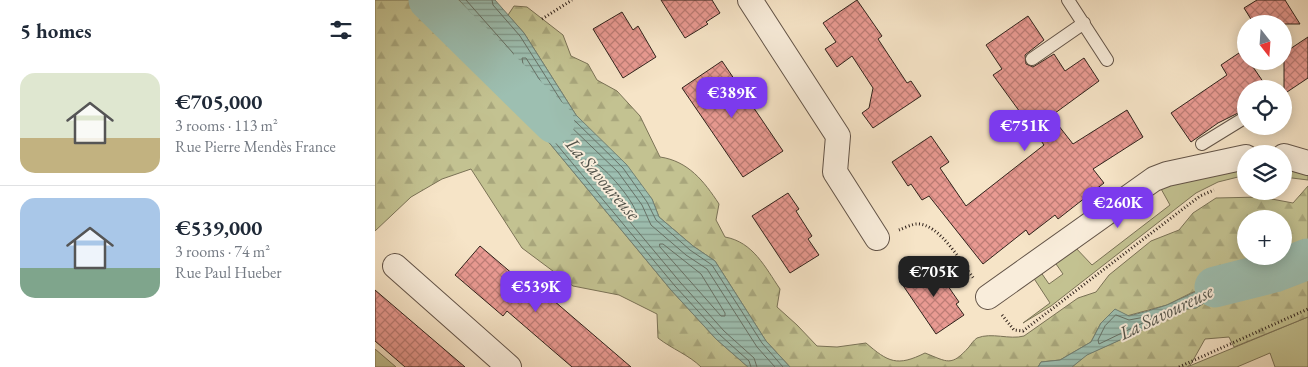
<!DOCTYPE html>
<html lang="en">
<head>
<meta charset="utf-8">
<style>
	:root { --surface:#fff; --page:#f6f6f7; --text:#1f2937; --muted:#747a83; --line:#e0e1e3; --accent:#7c3aed }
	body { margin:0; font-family:"EB Garamond",serif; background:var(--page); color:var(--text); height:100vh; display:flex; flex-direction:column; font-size:19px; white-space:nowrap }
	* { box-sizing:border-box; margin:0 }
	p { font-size:16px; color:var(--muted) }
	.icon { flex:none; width:28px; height:28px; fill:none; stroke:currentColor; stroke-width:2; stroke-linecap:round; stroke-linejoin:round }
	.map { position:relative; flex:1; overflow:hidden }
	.panel { display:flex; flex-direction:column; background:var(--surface); width:375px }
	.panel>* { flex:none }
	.needle { width:32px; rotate:163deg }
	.fabs { position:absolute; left:862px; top:15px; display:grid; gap:10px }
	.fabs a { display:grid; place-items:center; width:55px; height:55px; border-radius:50%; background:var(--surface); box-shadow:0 2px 12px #0003; font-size:25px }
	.price { position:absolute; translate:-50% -42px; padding:0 11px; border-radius:10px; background:var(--accent); color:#fff; font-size:16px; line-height:32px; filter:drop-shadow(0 1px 2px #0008) }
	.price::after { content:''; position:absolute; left:50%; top:30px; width:15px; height:11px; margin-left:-8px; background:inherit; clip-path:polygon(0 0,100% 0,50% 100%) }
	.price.selected { background:#222; color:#fff }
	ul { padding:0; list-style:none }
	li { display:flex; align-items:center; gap:15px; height:125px; padding:0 20px }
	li+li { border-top:1px solid var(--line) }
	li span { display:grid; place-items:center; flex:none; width:140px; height:100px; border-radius:15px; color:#555 }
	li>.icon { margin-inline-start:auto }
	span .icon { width:60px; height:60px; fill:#fffc; stroke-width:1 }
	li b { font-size:21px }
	h2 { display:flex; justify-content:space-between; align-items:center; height:60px; padding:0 20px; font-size:21px }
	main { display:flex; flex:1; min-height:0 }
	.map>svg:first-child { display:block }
	.grass { fill:#c3c291; stroke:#7a7256 }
	.forest { fill:url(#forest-firs); stroke:#7a7256; fill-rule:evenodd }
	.water { fill:url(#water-rules); stroke:#728175 }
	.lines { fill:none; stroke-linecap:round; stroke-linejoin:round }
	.shore { stroke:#677166; stroke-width:1 }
	.river { stroke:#9dbfb1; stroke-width:41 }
	.building { fill:url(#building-cross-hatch); stroke:#31231c }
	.lane-casing { stroke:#625347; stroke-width:14 }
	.street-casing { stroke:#625347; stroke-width:26 }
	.path { stroke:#31231c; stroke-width:3; stroke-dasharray:1 2.5; stroke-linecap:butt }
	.lane { stroke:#f9eddb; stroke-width:12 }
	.street { stroke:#f9eddb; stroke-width:24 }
	.labels { text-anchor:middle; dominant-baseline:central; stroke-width:4; stroke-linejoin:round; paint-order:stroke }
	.water-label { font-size:19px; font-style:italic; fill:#515249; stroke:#f9eddb }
</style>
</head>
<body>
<main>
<section class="panel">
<h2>5 homes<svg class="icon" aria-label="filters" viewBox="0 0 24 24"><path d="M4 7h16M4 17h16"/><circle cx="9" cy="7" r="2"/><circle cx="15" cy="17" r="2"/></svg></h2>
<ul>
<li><span style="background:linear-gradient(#dfe7d0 65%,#c2b280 0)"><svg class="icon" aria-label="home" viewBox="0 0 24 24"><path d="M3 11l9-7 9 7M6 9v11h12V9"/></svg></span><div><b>€705,000</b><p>3 rooms · 113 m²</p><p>Rue Pierre Mendès France</p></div></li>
<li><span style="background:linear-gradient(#a9c7e8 70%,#7fa58c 0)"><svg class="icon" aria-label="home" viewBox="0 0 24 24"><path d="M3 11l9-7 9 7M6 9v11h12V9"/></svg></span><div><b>€539,000</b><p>3 rooms · 74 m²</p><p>Rue Paul Hueber</p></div></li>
</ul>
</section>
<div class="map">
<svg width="933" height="367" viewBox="0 0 933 367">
	<defs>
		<pattern id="forest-firs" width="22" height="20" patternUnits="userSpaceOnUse" patternTransform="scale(1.25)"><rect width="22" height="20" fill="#c3c291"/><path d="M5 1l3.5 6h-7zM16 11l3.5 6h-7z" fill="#a8a67c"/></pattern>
		<pattern id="water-rules" width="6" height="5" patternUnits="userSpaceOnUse" patternTransform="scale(1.25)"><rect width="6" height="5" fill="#9dbfb1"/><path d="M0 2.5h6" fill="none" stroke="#819b8f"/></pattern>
		<pattern id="building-cross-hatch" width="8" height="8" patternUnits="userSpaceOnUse" patternTransform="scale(1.25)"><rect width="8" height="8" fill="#e99a92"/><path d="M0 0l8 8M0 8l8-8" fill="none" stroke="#bd7d76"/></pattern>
	</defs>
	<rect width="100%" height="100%" fill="#f6e4c7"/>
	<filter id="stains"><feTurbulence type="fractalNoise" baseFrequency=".004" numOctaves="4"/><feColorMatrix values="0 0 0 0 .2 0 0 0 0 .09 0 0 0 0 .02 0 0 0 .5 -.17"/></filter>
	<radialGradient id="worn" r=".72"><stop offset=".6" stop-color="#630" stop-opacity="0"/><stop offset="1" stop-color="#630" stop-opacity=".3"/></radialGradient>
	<path class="grass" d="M909,166L933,171V180L909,177Z
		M871,167V175L843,182L821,193L676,306L648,323L675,303L658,277L665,271L674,284L688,274L679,261L699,246L717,265L795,205L785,187Z
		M933,317V367H900L895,353L862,367H812Z
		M0,349L21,367H0Z"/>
	<path class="forest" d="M0,0H84L134,55L143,105L296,290L341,339L373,367H326C314,355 297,349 283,338L282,314L244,295L198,286L147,248L96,169L67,179L36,197L0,231Z
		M139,6L152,7L188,35L196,56L213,64L222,80L242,91L265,116L285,157C313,161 329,181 344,204L341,220L350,237C378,242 390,267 405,289L402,307L422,325L442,346L462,347L491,343C513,362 522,367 550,353C573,362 576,367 594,347C596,344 599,340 602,338C617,332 634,340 649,336L703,298L721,292L734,275L776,241L804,230L818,213L841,198L886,197L918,203L933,186V317L859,347L854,337L830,339L816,364L812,367H697L711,355L787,321L802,310L821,308L834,300L894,282L893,267L816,293L792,305L726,323L716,342L685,360L666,362L663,367H415L391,341L340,261L318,246L284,217L277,199L201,115L149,33L133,15ZM871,219H909V256H871Z"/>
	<path class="water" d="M84,0H120L149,33L201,115L252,165L277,199L284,217L318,246L340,261L391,341L415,367H373L341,339L296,290L143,105L134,55Z
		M893,267L894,282L880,295L863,290L834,300L821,308L802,310L787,321L712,355L697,367H663L666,362L685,360L716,342L726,323L740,309L754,316L773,311L792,305L861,273Z"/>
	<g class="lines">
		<path class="shore" d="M91,0L138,53L148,104L300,286L345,335L374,361L376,367
			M117,0L118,5L145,36L197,118L248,168L272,202L281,220L315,250L337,265L387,343L408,367
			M218,162C229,165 263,205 262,217L258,216L217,166Z
			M285,244H288L326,274L350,313V316H346L285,247Z
			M886,274L889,275V280L879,289L863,285L845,291L842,289L843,286L862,278Z
			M741,315L754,320L775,316L778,318L724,344L723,340L730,326Z
			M382,367L379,358L349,331L305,282L154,101L147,58H151L191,122L243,172L267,205L276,225L311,255L332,269L382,347L400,367"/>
		<path class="river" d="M54,0L179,123
			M840,287L899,272L933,259"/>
	</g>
	<path class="building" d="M286,0H337L345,13L331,22L333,24L310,38Z
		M482,0L507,36L503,39L532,83L536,81L546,96L498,128L487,113L494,108L498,88L477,56L462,67L450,49L461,42L448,23Z
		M882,0H910L925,24H879L869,8Z
		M247,12L258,30L263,26L281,57L248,78L218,29Z
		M653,16L669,40L650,55L651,64L658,67L679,54L690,71L709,58L724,81L676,116L698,144L752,110L768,137L718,169L729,183L683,219L680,215L654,235L651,230L608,264L554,196L547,200L536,184L533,186L517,162L556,136L574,162L565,168L591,206L669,145L618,75L627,69L611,45Z
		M933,37V78L909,94V53Z
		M867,51L871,61H874L893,89H871V109L843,123L816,142L796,113L852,75L846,65Z
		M347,61L408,151L368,177L307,88Z
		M413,193L424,209L421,211L437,236L433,239L444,255L415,273L377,216Z
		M105,246L153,287L157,282L256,367H197L132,311L128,316L80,275Z
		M557,263L584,302L581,304L589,315L561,334L527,284Z
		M0,290L90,367H30L0,341Z"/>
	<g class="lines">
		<g class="lane-casing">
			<path id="lane" d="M693,0L732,60
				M657,59L709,23
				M827,144L871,117"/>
		</g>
		<g class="street-casing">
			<path id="street" d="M375,0L463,136L460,172L502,238
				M909,156L933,163
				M20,266L134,367
				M613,297L779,179L792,174L871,157"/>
		</g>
		<path class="path" d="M167,19L197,0
			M524,230C529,228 537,224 542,224C564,223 587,263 599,279
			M627,315L639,330L648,331L825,196L839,190
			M804,367L933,309"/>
		<use href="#lane" class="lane"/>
		<use href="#street" class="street"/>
	</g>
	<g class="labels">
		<g class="water-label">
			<text transform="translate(228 179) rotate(49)">La Savoureuse</text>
			<text transform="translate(791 312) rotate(-26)">La Savoureuse</text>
		</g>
	</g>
	<rect width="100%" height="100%" filter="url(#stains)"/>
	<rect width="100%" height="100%" fill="url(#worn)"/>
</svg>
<div class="fabs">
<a><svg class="needle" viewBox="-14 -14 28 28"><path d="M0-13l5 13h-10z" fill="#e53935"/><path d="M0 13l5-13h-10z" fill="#747a83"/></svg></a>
<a><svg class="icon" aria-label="locate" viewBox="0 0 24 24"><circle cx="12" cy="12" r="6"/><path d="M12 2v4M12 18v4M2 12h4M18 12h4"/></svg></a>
<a><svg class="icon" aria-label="layers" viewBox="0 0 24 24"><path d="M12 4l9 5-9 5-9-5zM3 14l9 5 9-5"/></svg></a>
<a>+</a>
</div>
<b class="price" style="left:357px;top:119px">€389K</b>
<b class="price" style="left:650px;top:152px">€751K</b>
<b class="price" style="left:743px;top:229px">€260K</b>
<b class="price selected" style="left:559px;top:298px">€705K</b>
<b class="price" style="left:161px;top:313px">€539K</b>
</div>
</main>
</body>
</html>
